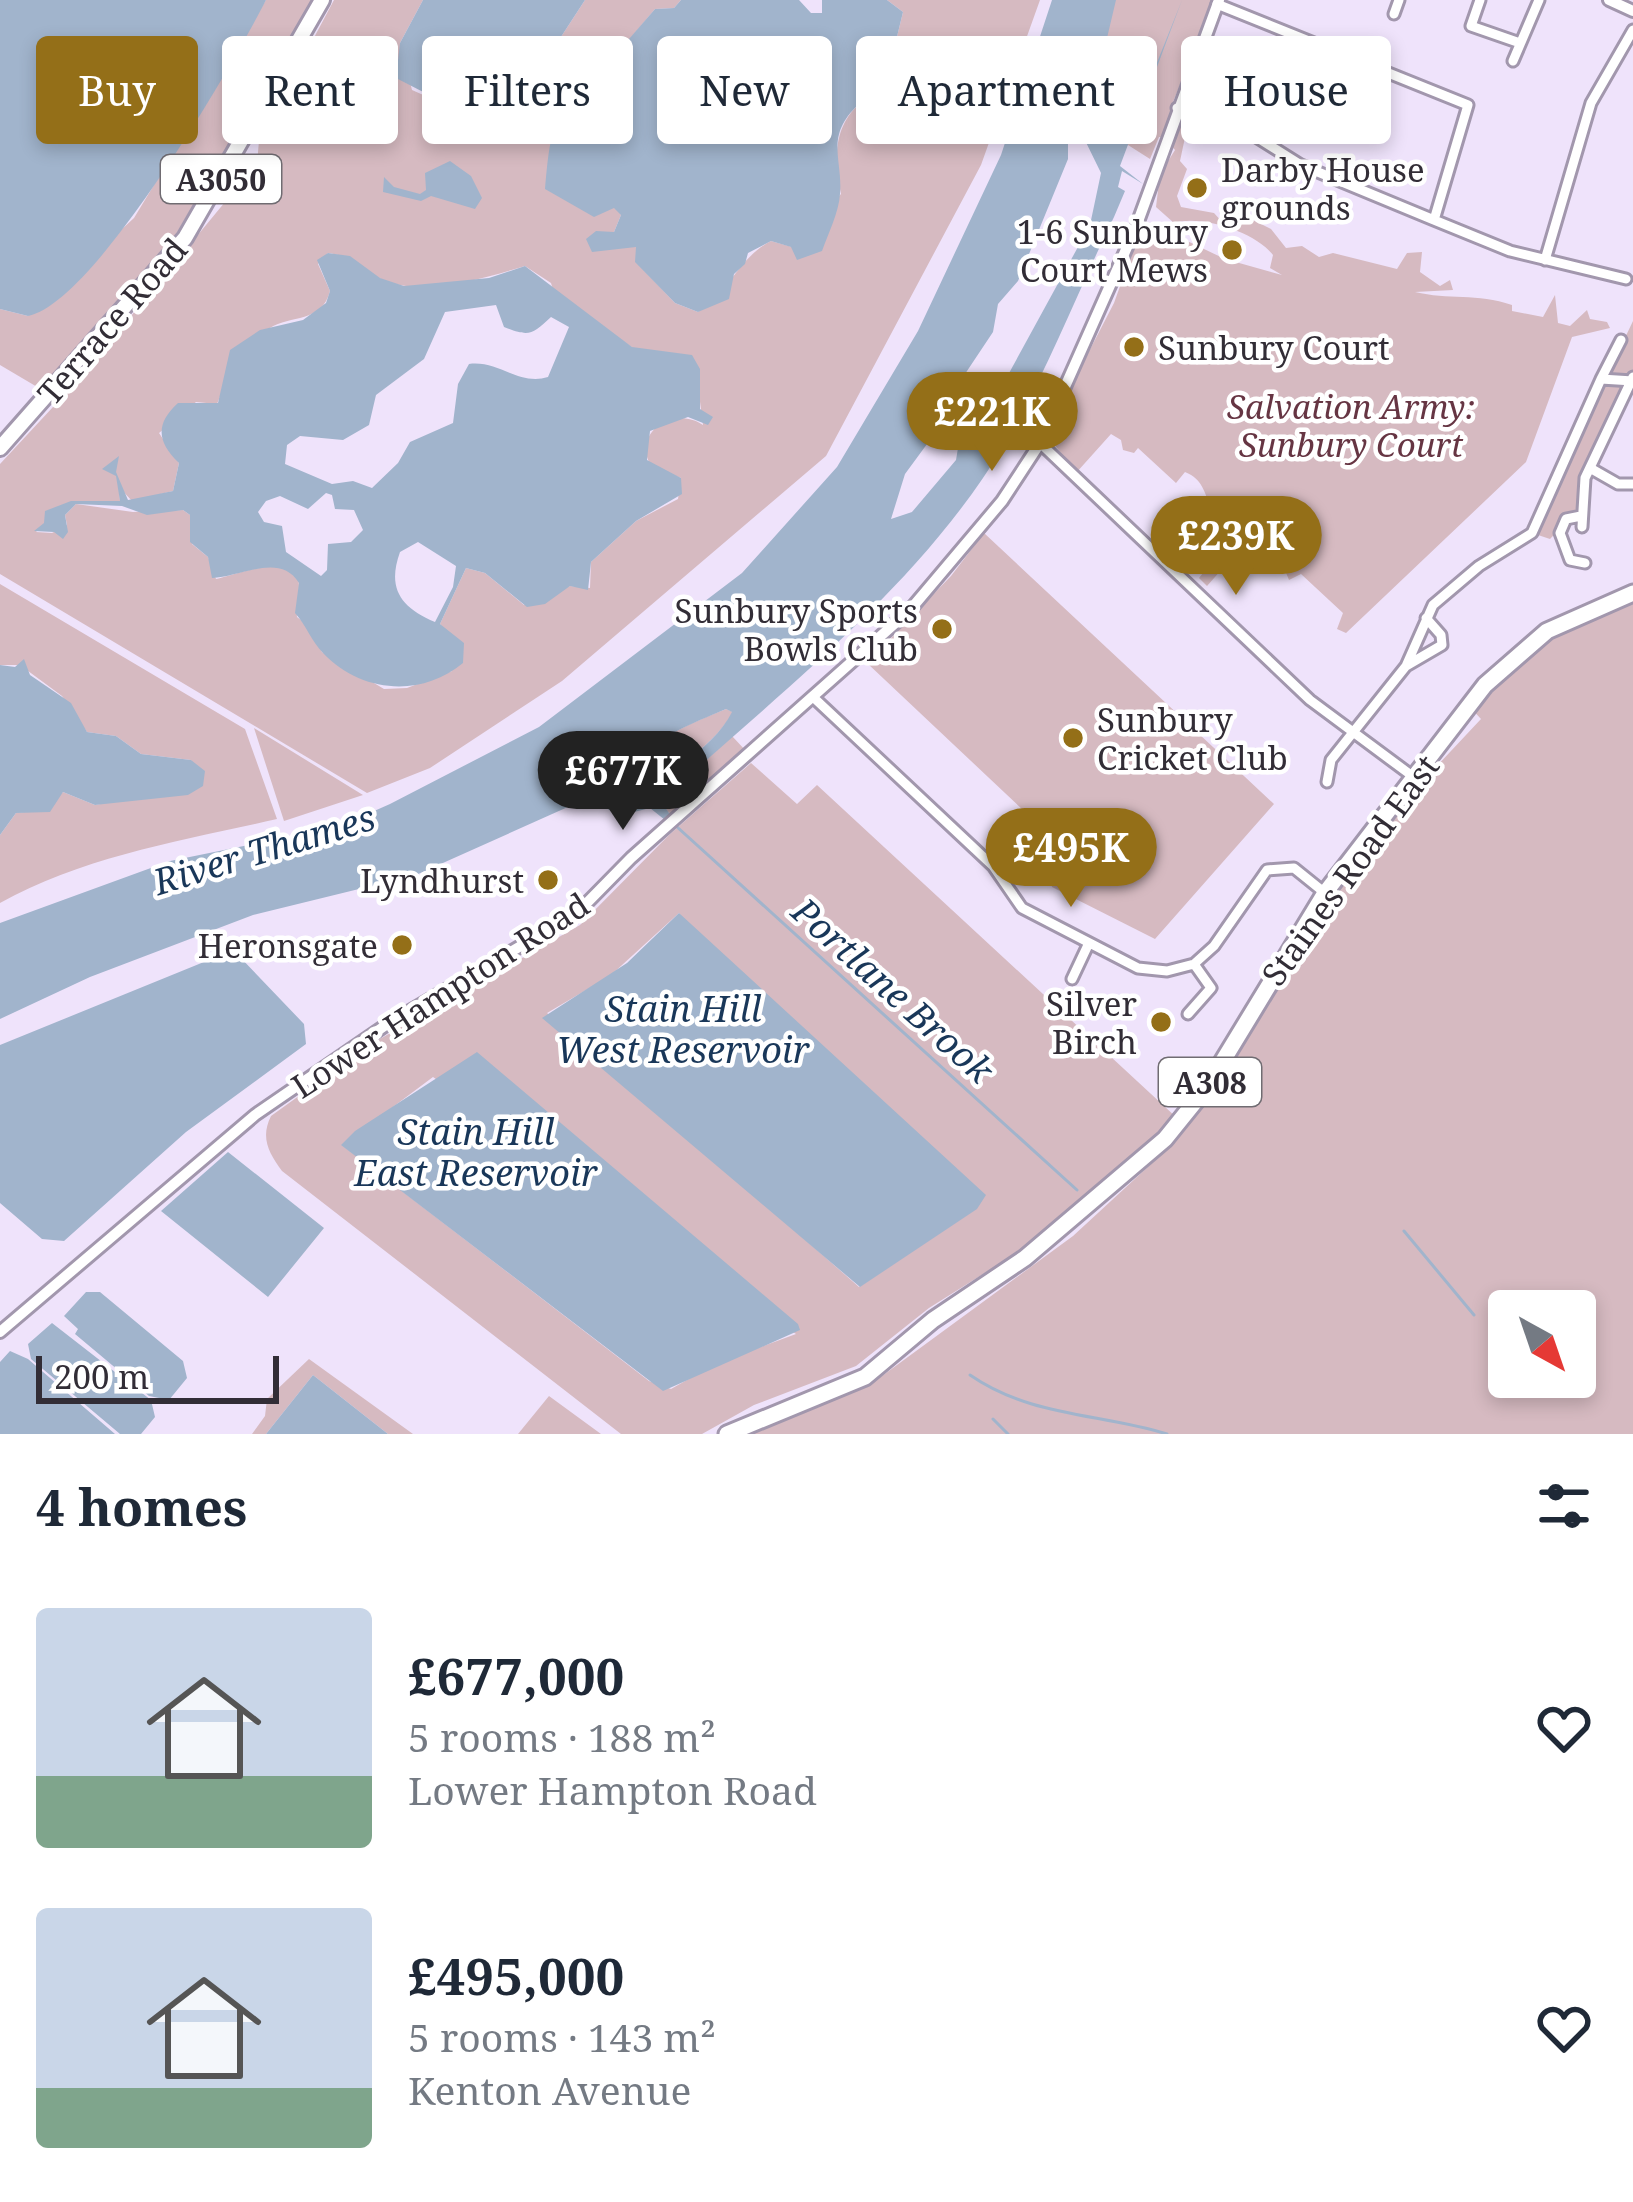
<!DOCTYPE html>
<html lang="en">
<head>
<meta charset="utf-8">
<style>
	:root { --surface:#fff; --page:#f6f6f7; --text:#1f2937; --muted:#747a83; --accent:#946f18 }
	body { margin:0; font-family:"Noto Serif",serif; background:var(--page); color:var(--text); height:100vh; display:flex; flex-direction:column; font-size:45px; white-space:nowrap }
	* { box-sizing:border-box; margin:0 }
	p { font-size:39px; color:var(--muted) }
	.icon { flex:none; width:66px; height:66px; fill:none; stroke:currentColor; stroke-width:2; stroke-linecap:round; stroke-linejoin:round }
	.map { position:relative; height:1434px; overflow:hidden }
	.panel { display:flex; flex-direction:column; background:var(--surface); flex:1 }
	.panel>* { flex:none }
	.banner { position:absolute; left:36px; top:36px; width:1563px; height:108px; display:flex; gap:24px }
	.needle { width:78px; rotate:140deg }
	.tools { position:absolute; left:1488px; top:1290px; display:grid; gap:24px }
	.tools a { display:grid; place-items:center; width:108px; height:108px; border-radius:12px; background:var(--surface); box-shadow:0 6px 18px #0003; font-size:60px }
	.scale { position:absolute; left:36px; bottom:30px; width:243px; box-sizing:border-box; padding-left:12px; border:6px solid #322d36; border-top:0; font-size:33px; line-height:42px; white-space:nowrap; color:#322d36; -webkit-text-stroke:9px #fff; paint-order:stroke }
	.price { position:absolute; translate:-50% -102px; padding:0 27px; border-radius:42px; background:var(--accent); color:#fff; font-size:39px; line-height:78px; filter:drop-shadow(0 3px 6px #0008) }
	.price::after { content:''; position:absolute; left:50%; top:72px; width:36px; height:27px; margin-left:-18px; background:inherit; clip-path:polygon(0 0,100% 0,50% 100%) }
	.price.active { background:#222; color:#fff }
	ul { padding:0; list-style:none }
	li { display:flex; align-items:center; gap:36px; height:300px; padding:0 36px }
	li span { display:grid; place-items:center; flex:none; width:336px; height:240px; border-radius:12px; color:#555 }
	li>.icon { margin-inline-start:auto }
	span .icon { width:144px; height:144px; fill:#fffc; stroke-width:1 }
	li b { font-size:51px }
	h2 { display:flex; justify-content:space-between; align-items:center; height:144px; padding:0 36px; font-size:51px }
	.chip { padding:0 42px; border-radius:12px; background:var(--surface); box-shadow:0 6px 18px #0003; font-size:42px; line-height:108px }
	.chip.active { background:var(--accent); color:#fff }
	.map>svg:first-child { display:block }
	.green { fill:#d6bac1; fill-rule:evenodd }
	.water { fill:#a1b4cc; fill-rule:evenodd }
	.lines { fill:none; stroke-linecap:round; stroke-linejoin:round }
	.stream { stroke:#a1b4cc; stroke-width:3 }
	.minor-casing { stroke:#a297ad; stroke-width:15 }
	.tertiary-casing { stroke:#a297ad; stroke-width:16 }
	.primary-casing { stroke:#a297ad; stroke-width:20 }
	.trunk-casing { stroke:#a297ad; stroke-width:21 }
	.minor { stroke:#fff; stroke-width:9 }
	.tertiary { stroke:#fff; stroke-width:10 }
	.primary { stroke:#fff; stroke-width:14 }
	.trunk { stroke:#fff; stroke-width:15 }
	.poi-dot { fill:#946f18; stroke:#fff; stroke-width:4.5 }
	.labels { text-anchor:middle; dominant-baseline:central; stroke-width:9; stroke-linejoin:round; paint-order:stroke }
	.shield { fill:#fff; stroke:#706c72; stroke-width:3 }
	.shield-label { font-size:30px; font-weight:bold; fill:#322d36 }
	.poi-label { font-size:33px; fill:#322d36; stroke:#fff; text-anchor:end }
	.street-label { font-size:33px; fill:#322d36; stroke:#fff }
	.park-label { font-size:33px; font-style:italic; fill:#663543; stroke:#fff }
	.water-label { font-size:36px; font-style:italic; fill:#193759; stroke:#fff }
</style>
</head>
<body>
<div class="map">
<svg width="1633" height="1434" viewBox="0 0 1633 1434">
	<rect width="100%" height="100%" fill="#efe3fb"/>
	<path class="green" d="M266,0H314L169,246L44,391L0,365V309L28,316L134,218Z
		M334,0H423L400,43L412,90L464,113L479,130L529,118L546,79L544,63L585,0H681L674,8L655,9L629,40H617L598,74L567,101L621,215L614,232L636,247V262L675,303L698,312C729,293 738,258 771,241L792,247L841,194C834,161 833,128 859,104V86L894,49L903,12L887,0H1040L981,165L826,456L562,681L430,768L367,793L0,574V464L79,379L244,179L256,174L259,141ZM328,253C354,256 364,272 386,281C426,297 487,277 525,266L551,283L554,293L699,394L703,425C675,405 631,432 651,466L681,478L678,499L636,521L591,562L590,588L570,586L524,605L485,573L466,568L440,624L446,631L452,671L407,688L384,689L322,652L310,627L297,617C296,607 301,587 298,579C287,553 235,575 216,579L208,557L192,544L190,515L183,510L133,512L76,504L65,515L67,525L52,533L36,532C70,498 71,501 120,501L119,487L132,501L173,491L179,463L159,433L196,402L217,404C229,374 240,347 270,328C290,315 322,323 330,291L318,264Z
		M1113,0H1214L1171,107L1165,137H1159L1150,159L1128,145L1118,152L1092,134L1082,103H1091Z
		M1188,115L1214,124L1209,131L1187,128L1180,161L1187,169L1177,196L1181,207L1214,213L1223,223L1237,198L1243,200L1247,217L1271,229L1286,248L1302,246L1319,257L1333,253L1397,269L1407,253L1422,252L1420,272L1440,286L1450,280L1453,290L1415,292C1448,300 1477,293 1512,305V311L1543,317L1555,295L1558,323L1570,326L1587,310L1590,319L1607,322L1610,328L1572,337L1526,462L1346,633L1337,629L1343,613L1301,574L1289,580L1278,553L1254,533L1207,586L1199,578L1241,525L1223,511L1210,509C1206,495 1203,479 1185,472L1176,483L1138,448L1134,453L1123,450L1121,440L1111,434L1076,473L1054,444L1065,398L1114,303L1137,239L1158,235L1164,224L1185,229L1183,239L1225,259L1282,275L1270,268L1273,255C1257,233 1202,214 1174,223L1156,207L1160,174L1175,150L1169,143Z
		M1633,321V381L1585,478L1581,516H1572L1550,539L1532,533Z
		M984,533L1274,804L1155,939L1052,887L1040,826L867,663L951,576Z
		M0,584L245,729L277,819C185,840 84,856 0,903V835L16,813C52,808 37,817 63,792L95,805L201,786L191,760L141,754L116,736L87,732L62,696L20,665H0Z
		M1633,593V1434H751L882,1376L1073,1236L1163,1153L1233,1061L1338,890L1420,784L1481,719L1469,706L1527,645ZM1509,1311H1575V1377H1509Z
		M726,709L733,712C713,748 664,777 629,795L619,793C623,747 700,720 726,709Z
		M254,728L363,795L284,821Z
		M732,736L746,751L671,816L661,802Z
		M751,763L797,804L817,785L1177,1118L1050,1232L929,1308L856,1366L754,1405L702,1434H621L282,1171C269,1153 260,1138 271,1116L371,1044L580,925L669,835ZM679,913L914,1249L859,1287L547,1013L610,976ZM433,1077L796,1334L717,1363L671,1389L649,1381L342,1145Z
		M309,1359L413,1434H388L313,1375L266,1434H252L265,1416L267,1399Z
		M549,1396L601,1434H518Z"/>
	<path class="water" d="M0,0H266C233,65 95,303 28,316L0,309Z
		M423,0H585L544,63L546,79L533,102L531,126L520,134L479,130L464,113L396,78L400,43Z
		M681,0H799L811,13H822V0H887L903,12L894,49L859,86V104C824,136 843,159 840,194C839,212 828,234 822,251L797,260L791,247L771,241L748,253L745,264L734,274L729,299L698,312L675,303L635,262L636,247L592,252L586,239L596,231L614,232L621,215L614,208L594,217L545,189C548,159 549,123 570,99C588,76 602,67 617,40L629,39L655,9L674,8Z
		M1052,0H1116L1089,114L1097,132L1116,143L1132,125L1182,0L1120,166L1143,184L1122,171L1118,187L1125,191L1114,217C1072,303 1037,399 983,478C897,604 772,699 661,801L671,816L665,820L650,808L618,816L599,803L579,802L416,875L253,915L90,977L0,1019V923L170,861L338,827L390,804L539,727L742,573L837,467L918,331L1001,155ZM1079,128L1101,173L1090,225L985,417L958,448L956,460L912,512L891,519L905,474L941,425L965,374L993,332L998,304L1018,281L1068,159V137ZM726,709L732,712C714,748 664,777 629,795L619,792C624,746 700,721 726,709Z
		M450,161L471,176L482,198L475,209L431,196L421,201L383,192L384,177L394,187L420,194L426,190L425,173Z
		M328,253L350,256L380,278L404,286L489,278L525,266L632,347L692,355L700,369V409L713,417L708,425L688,417L650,431L647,460L681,478L682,494L636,521L591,562L588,590L570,586L545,604L527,607L485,573L466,568L440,624L464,643L463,663C421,698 361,693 323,653C312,642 306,625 295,613L299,583C280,552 241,577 212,578L208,557L190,542V515L183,510L147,515L122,506L76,504L65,515L68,532L63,539L54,532L34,531L44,523L45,511L71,501H120L116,476L102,469L119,456L116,472L128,500L173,491L179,463C157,442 155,424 178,403H218L230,350L260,330L303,320L326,303L330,291L317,260ZM496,305L504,327C529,337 532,335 551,317L569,327L548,377C519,386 498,360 469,364L458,384L453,423L410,442L398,463L372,488L353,481L332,484L285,464L287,445L300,436L343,440L369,425L376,395L424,359L445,312ZM326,493L332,495L335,509L354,510L363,530L351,542L328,544L327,570L321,576L286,552L282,526L264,522L258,512L266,501L280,496L308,509ZM418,542L456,566L453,587L435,622C400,607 387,588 400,552Z
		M24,659L30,675L71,703L87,732L116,736L141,754L191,760L205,771L203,786L188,795L95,805L63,792L50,812L16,813L0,835V665L15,667Z
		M679,913L986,1195L977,1209L860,1287L542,1018L627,963Z
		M226,953L238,955L304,1024L306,1044L186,1132L64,1241L42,1239L0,1203V1045Z
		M477,1052L798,1324L800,1330L663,1391L341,1145L355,1131Z
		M228,1152L324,1228L268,1297L161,1211Z
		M86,1292H100L183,1361L187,1378L169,1400L149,1396L75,1334L78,1329L64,1316Z
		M52,1323L151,1400L155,1417L141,1434H120L31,1359L28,1344Z
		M10,1351L28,1359L115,1434H0V1362Z
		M313,1375L388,1434H266Z"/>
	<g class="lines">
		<path class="stream" d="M676,826L1077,1190
			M1404,1231L1474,1315
			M970,1375C1031,1417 1098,1413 1167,1434
			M993,1419L1008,1434"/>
		<g class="minor-casing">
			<path id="minor" d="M1480,0L1471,26L1520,43
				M1394,14L1399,0
				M1513,61L1539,0
				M1177,108L1245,130L1301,165L1434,220L1468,105L1217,4
				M1434,220L1510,251L1626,279
				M1545,260L1591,103L1633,30
				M1601,379L1621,340
				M1040,443L1310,700L1415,778
				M1590,468L1618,484H1633
				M1581,516L1566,519L1560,533L1570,560L1585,563
				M1582,527L1585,478L1633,377
				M1406,666L1442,645L1441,635L1426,618
				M813,697L993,866L1022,908L1138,968L1167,971L1194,964L1214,946L1267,870L1294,868L1325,893
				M1327,782L1331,760L1406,666L1433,605L1479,566L1532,533L1601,379L1633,381
				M1072,979L1088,945
				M1188,1014L1211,988L1194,964"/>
		</g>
		<g class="tertiary-casing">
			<path id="tertiary" d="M1609,0L1633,11
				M0,1332L255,1115L386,1025L577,913L631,858L910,610L1002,501L1040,443L1136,227L1219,0"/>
		</g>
		<g class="primary-casing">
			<path id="primary" d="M0,448L185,238L322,0"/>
		</g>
		<g class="trunk-casing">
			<path id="trunk" d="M727,1434L865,1377L933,1320L1025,1258L1165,1139L1207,1087L1325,893L1485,685L1547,631L1633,593"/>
		</g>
		<use href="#minor" class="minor"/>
		<use href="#tertiary" class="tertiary"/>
		<use href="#primary" class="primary"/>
		<use href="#trunk" class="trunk"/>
	</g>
	<g class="poi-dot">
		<circle cx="1197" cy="188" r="12"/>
		<circle cx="1232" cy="250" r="12"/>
		<circle cx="1134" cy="347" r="12"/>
		<circle cx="942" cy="629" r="12"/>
		<circle cx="1073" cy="738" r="12"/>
		<circle cx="548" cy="880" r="12"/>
		<circle cx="402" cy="945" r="12"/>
		<circle cx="1161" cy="1022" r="12"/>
	</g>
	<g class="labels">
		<g class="shield">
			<rect x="161" y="155" width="120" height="48" rx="9"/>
			<rect x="1159" y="1058" width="102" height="48" rx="9"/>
		</g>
		<g class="shield-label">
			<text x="221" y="179">A3050</text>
			<text x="1210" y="1082">A308</text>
		</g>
		<g class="poi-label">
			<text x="1221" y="169" text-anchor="start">Darby House<tspan x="1221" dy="38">grounds</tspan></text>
			<text x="1208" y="231">1-6 Sunbury<tspan x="1208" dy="38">Court Mews</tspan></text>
			<text x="1158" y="347" text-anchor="start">Sunbury Court</text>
			<text x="918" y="610">Sunbury Sports<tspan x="918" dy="38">Bowls Club</tspan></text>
			<text x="1097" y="719" text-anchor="start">Sunbury<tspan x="1097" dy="38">Cricket Club</tspan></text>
			<text x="524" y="880">Lyndhurst</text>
			<text x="378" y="945">Heronsgate</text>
			<text x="1137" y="1003">Silver<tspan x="1137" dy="38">Birch</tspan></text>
		</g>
		<g class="street-label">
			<text transform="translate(112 321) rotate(-49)">Terrace Road</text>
			<text transform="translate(1350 870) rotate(-54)">Staines Road East</text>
			<text transform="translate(440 995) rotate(-33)">Lower Hampton Road</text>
		</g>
		<g class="park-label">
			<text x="1351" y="406">Salvation Army:<tspan x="1351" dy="38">Sunbury Court</tspan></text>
		</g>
		<g class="water-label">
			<text transform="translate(264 849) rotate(-17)">River Thames</text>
			<text transform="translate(893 990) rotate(42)">Portlane Brook</text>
			<text x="683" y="1008">Stain Hill<tspan x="683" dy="41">West Reservoir</tspan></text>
			<text x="476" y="1131">Stain Hill<tspan x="476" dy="41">East Reservoir</tspan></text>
		</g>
	</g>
</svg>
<div class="tools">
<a><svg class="needle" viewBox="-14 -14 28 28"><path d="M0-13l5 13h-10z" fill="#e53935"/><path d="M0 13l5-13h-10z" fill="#747a83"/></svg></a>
</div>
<div class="scale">200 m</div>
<b class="price" style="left:992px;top:474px">£221K</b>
<b class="price" style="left:1236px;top:598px">£239K</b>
<b class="price active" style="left:623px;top:833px">£677K</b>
<b class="price" style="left:1071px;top:910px">£495K</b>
<div class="banner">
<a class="chip active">Buy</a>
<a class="chip">Rent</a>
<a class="chip">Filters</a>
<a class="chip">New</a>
<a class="chip">Apartment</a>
<a class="chip">House</a>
</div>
</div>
<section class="panel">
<h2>4 homes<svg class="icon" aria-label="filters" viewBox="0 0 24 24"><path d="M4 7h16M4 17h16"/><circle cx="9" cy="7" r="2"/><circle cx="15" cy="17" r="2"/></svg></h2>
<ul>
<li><span style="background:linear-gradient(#c9d6e8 70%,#7fa58c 0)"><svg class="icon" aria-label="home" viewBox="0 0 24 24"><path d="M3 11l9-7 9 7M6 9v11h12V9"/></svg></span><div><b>£677,000</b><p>5 rooms · 188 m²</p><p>Lower Hampton Road</p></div><svg class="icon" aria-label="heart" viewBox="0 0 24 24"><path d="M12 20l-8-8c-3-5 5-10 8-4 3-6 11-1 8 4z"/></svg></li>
<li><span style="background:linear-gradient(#c9d6e8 75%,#7fa58c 0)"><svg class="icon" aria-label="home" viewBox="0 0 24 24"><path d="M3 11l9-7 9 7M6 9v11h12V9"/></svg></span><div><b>£495,000</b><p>5 rooms · 143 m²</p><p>Kenton Avenue</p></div><svg class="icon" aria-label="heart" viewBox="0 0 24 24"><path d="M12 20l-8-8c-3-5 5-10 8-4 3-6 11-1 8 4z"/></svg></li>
</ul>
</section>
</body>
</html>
